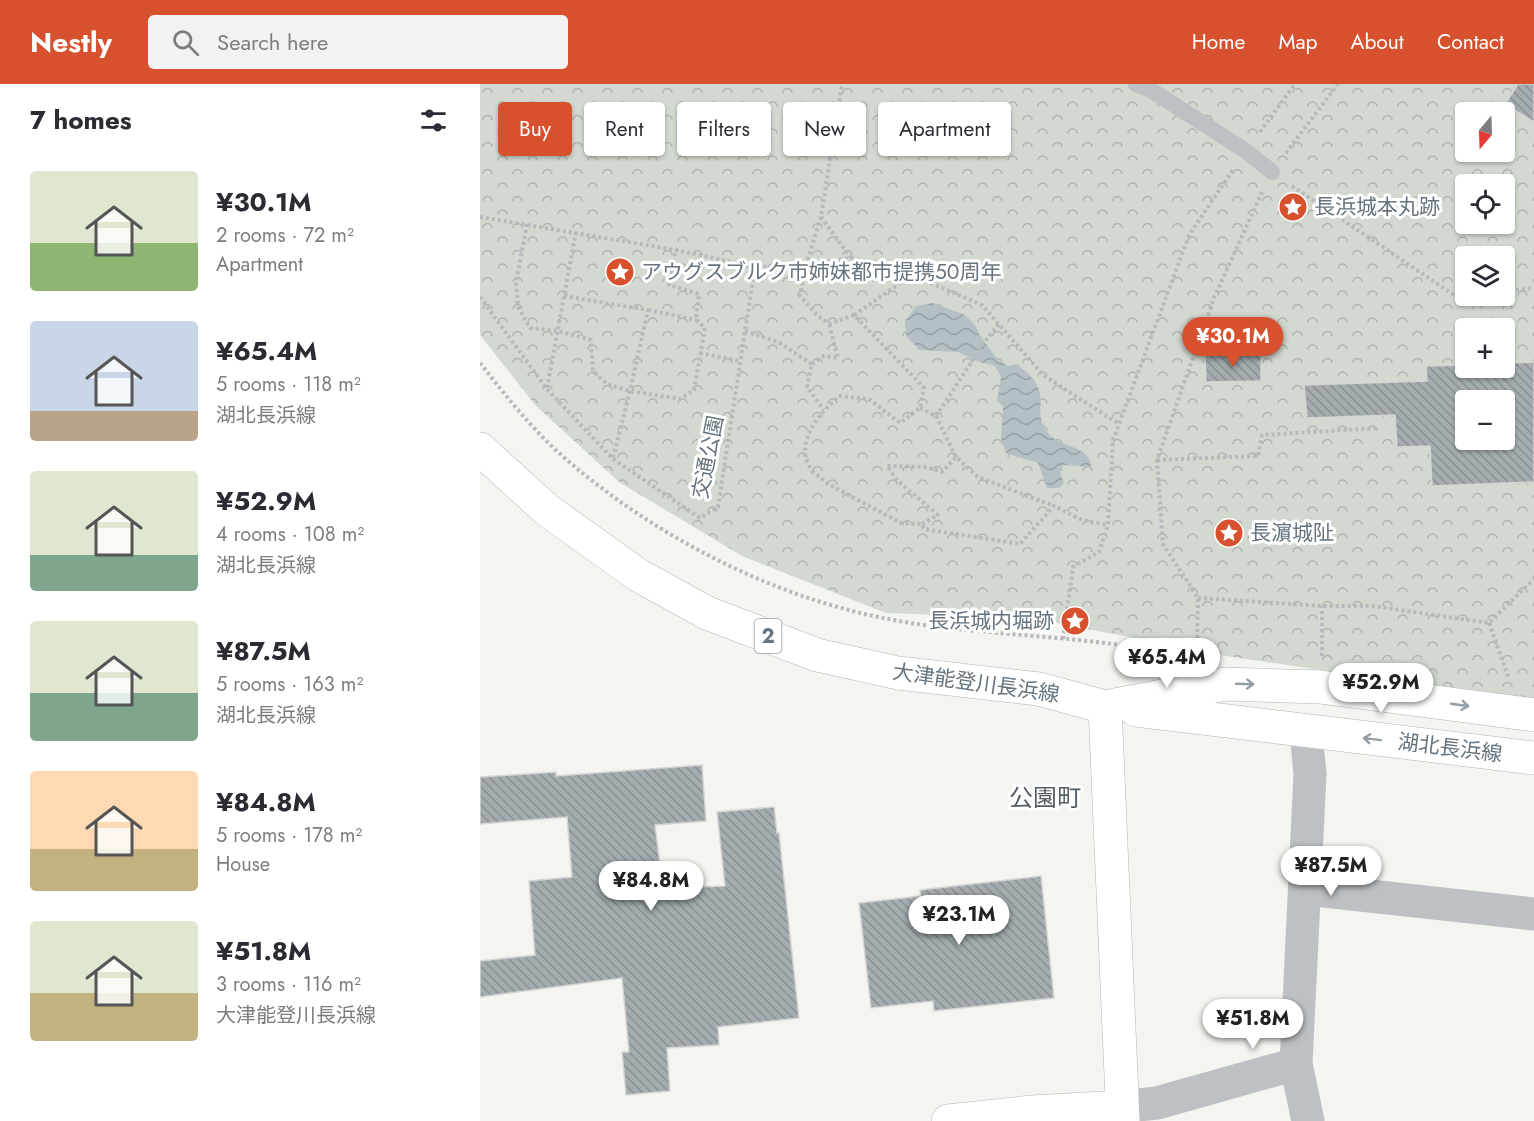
<!DOCTYPE html>
<html lang="en">
<head>
<meta charset="utf-8">
<style>
	:root { --surface:#fff; --page:#f2f2f3; --text:#2b2b33; --muted:#7c7c81; --accent:#d7512e }
	body { margin:0; font-family:Jost,"Noto Sans JP",sans-serif; background:var(--page); color:var(--text); height:100vh; display:flex; flex-direction:column; font-size:22px; white-space:nowrap }
	* { box-sizing:border-box; margin:0 }
	p { font-size:20px; color:var(--muted) }
	.icon { flex:none; width:33px; height:33px; fill:none; stroke:currentColor; stroke-width:2; stroke-linecap:round; stroke-linejoin:round }
	.map { position:relative; flex:1; overflow:hidden }
	.sheet { display:flex; flex-direction:column; background:var(--surface); width:480px }
	.sheet>* { flex:none }
	.guide { position:absolute; left:18px; top:18px; width:570px; height:54px; display:flex; gap:12px }
	.needle { width:39px; rotate:199deg }
	.tools { position:absolute; left:975px; top:18px; display:grid; gap:12px }
	.tools a { display:grid; place-items:center; width:60px; height:60px; border-radius:6px; background:var(--surface); box-shadow:0 2px 4px #0004; font-size:30px }
	.price { position:absolute; translate:-50% -51px; padding:0 14px; border-radius:21px; background:#fff; color:#222; font-size:20px; line-height:39px; filter:drop-shadow(0 2px 3px #0008) }
	.price::after { content:''; position:absolute; left:50%; top:36px; width:18px; height:14px; margin-left:-9px; background:inherit; clip-path:polygon(0 0,100% 0,50% 100%) }
	.price.selected { background:var(--accent); color:#fff }
	ul { padding:0; list-style:none }
	li { display:flex; align-items:center; gap:18px; height:150px; padding:0 30px }
	li span { display:grid; place-items:center; flex:none; width:168px; height:120px; border-radius:6px; color:#555 }
	li>.icon { margin-inline-start:auto }
	span .icon { width:72px; height:72px; fill:#fffc; stroke-width:1 }
	li b { font-size:26px }
	h2 { display:flex; justify-content:space-between; align-items:center; height:72px; padding:0 30px; font-size:26px }
	.chip { padding:0 21px; border-radius:6px; background:var(--surface); box-shadow:0 2px 4px #0004; font-size:21px; line-height:54px }
	.chip.selected { background:var(--accent); color:#fff }
	header { display:flex; align-items:center; gap:36px; box-sizing:border-box; height:84px; padding:0 30px; background:var(--accent); color:#fff }
	header strong { font-size:28px }
	nav { display:flex; gap:33px; margin-inline-start:auto; font-size:21px }
	.search { width:420px; height:54px; background:var(--page); display:flex; align-items:center; gap:15px; box-sizing:border-box; padding:0 21px; border-radius:6px; color:var(--muted); font-size:22px }
	main { display:flex; flex:1; min-height:0 }
	.map>svg:first-child { display:block }
	.park { fill:url(#park-crowns); fill-rule:evenodd }
	.water { fill:url(#water-waves) }
	.building { fill:url(#building-back-hatch); stroke:#d5d5d3; stroke-width:1.5; fill-rule:evenodd }
	.lines { fill:none; stroke-linecap:round; stroke-linejoin:round }
	.secondary-casing { stroke:#b0b5b8; stroke-width:34 }
	.primary-casing { stroke:#b1b5b8; stroke-width:34 }
	.path { stroke:#b7babc; stroke-width:4; stroke-dasharray:3 3; stroke-linecap:butt }
	.service { stroke:#bdc1c4; stroke-width:16 }
	.minor { stroke:#bdc1c4; stroke-width:33 }
	.secondary { stroke:#fff; stroke-width:33 }
	.primary { stroke:#fff; stroke-width:33 }
	.oneway { stroke:#939ea5 }
	.labels { text-anchor:middle; dominant-baseline:central; stroke-width:6; stroke-linejoin:round; paint-order:stroke }
	.shield { fill:#fff; stroke:#939ea5; stroke-width:1.5 }
	.shield-label { font-size:20px; font-weight:bold; fill:#65747f }
	.poi-label { font-size:21px; fill:#65747f; stroke:#fff; text-anchor:start }
	.street-label { font-size:21px; fill:#65747f; stroke:#fff }
	.quarter-label { font-size:24px; fill:#525d65; stroke:#fff }
</style>
</head>
<body>
<header>
<strong>Nestly</strong>
<div class="search"><svg class="icon" aria-label="search" viewBox="0 0 24 24"><circle cx="10" cy="10" r="6"/><path d="M15 15l6 6"/></svg>Search here</div>
<nav><a>Home</a><a>Map</a><a>About</a><a>Contact</a></nav>
</header>
<main>
<section class="sheet">
<h2>7 homes<svg class="icon" aria-label="filters" viewBox="0 0 24 24"><path d="M4 7h16M4 17h16"/><circle cx="9" cy="7" r="2"/><circle cx="15" cy="17" r="2"/></svg></h2>
<ul>
<li><span style="background:linear-gradient(#dfe7d0 60%,#8fb573 0)"><svg class="icon" aria-label="home" viewBox="0 0 24 24"><path d="M3 11l9-7 9 7M6 9v11h12V9"/></svg></span><div><b>¥30.1M</b><p>2 rooms · 72 m²</p><p>Apartment</p></div></li>
<li><span style="background:linear-gradient(#c9d6e8 75%,#b9a48a 0)"><svg class="icon" aria-label="home" viewBox="0 0 24 24"><path d="M3 11l9-7 9 7M6 9v11h12V9"/></svg></span><div><b>¥65.4M</b><p>5 rooms · 118 m²</p><p>湖北長浜線</p></div></li>
<li><span style="background:linear-gradient(#dfe7d0 70%,#7fa58c 0)"><svg class="icon" aria-label="home" viewBox="0 0 24 24"><path d="M3 11l9-7 9 7M6 9v11h12V9"/></svg></span><div><b>¥52.9M</b><p>4 rooms · 108 m²</p><p>湖北長浜線</p></div></li>
<li><span style="background:linear-gradient(#dfe7d0 60%,#7fa58c 0)"><svg class="icon" aria-label="home" viewBox="0 0 24 24"><path d="M3 11l9-7 9 7M6 9v11h12V9"/></svg></span><div><b>¥87.5M</b><p>5 rooms · 163 m²</p><p>湖北長浜線</p></div></li>
<li><span style="background:linear-gradient(#ffd9b3 65%,#c2b280 0)"><svg class="icon" aria-label="home" viewBox="0 0 24 24"><path d="M3 11l9-7 9 7M6 9v11h12V9"/></svg></span><div><b>¥84.8M</b><p>5 rooms · 178 m²</p><p>House</p></div></li>
<li><span style="background:linear-gradient(#dfe7d0 60%,#c2b280 0)"><svg class="icon" aria-label="home" viewBox="0 0 24 24"><path d="M3 11l9-7 9 7M6 9v11h12V9"/></svg></span><div><b>¥51.8M</b><p>3 rooms · 116 m²</p><p>大津能登川長浜線</p></div></li>
</ul>
</section>
<div class="map">
<svg width="1054" height="1037" viewBox="0 0 1054 1037">
	<defs>
		<pattern id="park-crowns" width="20" height="18" patternUnits="userSpaceOnUse" patternTransform="scale(1.5)"><rect width="20" height="18" fill="#d3d9d0"/><path d="M2 6a3 3 0 1 1 6 0M12 15a3 3 0 1 1 6 0" fill="none" stroke="#afb5ae"/></pattern>
		<pattern id="water-waves" width="16" height="10" patternUnits="userSpaceOnUse" patternTransform="scale(1.5)"><rect width="16" height="10" fill="#b4c0c3"/><path d="M0 5q4-4 8 0t8 0" fill="none" stroke="#96a1a4"/></pattern>
		<pattern id="building-back-hatch" width="6" height="6" patternUnits="userSpaceOnUse" patternTransform="scale(1.5)"><rect width="6" height="6" fill="#a4acb0"/><path d="M-1 5l2 2M0 0l6 6M5-1l2 2" fill="none" stroke="#899194"/></pattern>
	</defs>
	<rect width="100%" height="100%" fill="#f4f4f0"/>
	<path class="park" d="M0,0H1054V617L746,572L551,534L406,529L262,472L139,398L56,322L0,251ZM986,28H1024V68H986ZM986,100H1024V140H986ZM986,172H1024V212H986ZM986,244H1024V284H986ZM986,316H1024V356H986Z"/>
	<path class="water" d="M453,219L485,231L495,241L499,250L518,276L528,282L537,280C544,286 553,293 557,301C566,318 553,332 569,350C581,364 610,361 611,383L583,381L580,388L584,399L579,404H567L558,379L526,369L521,354L523,322L517,317L521,293L515,282L500,278L478,268L440,266L426,252L425,237L436,222Z"/>
	<path class="building" d="M1038,0H1054V38L1025,20Z
		M725,271H781V297L726,298Z
		M1054,278V398L952,402L950,362L917,363L915,331L827,334L824,301L947,297L946,282L986,281V284H1024V279ZM986,316H1024V356H986Z
		M222,681L226,737L175,741L183,804L245,802L237,728L294,723L297,749H299L319,934L238,943L239,961L187,964L190,1007L146,1011L142,968H149L142,894L0,913V877L55,871L49,797L92,793L87,733L0,740V693L76,688V692Z
		M561,792L574,914L454,927L453,917L391,924L379,819L441,812L440,806Z"/>
	<g class="lines">
		<g class="secondary-casing">
			<path id="secondary" d="M625,623L745,600L840,603L1054,631
				M656,626L1054,674"/>
		</g>
		<g class="primary-casing">
			<path id="primary" d="M0,365L67,426L158,491L227,529L337,571L418,589L559,605L625,623L643,1037
				M468,1037L552,1028L641,1023"/>
		</g>
		<path class="path" d="M780,48L815,0
			M806,69L858,0
			M812,102L977,213L986,212
			M0,133L196,166L275,183L326,181L341,133L362,0
			M341,133L371,174
			M47,140L36,199L38,223L50,244L78,247L111,256L113,287L127,300L150,307L200,315L214,306L225,244L216,236L219,210L189,201L196,166
			M1024,207L1054,204
			M84,212L168,226L150,307L133,374
			M0,213L67,305L133,375L220,434L238,423L275,183
			M168,226L216,236
			M374,231L432,191
			M265,247L298,258L332,280L327,303L344,326
			M220,269L259,277
			M0,279C27,313 54,348 88,377C178,454 296,515 414,536C468,546 523,549 577,554C623,558 670,565 716,570
			M332,280L344,272L358,274L349,240
			M67,304L96,148
			M440,324L456,332L506,256L519,240
			M456,332L476,373L498,393L574,422
			M677,376L778,372L782,351L898,344
			M332,387L348,400L421,439L442,440L444,445L540,460L574,422L602,436L628,441
			M333,389C330,383 324,374 325,367C326,344 343,327 359,312L389,315L420,339L440,324L444,304L374,231L349,240L337,231L320,212L326,181L371,174L409,181L502,221L563,291L639,340
			M442,440L458,431L417,396L407,382L447,383L462,388L476,373
			M718,514L842,522H893L1009,539L1054,495
			M1009,539L1029,595
			M583,555L593,483L619,468L628,441L633,356L639,340L709,151L753,86
			M717,566L718,514L683,460L677,376L734,214L782,108
			M842,572V522"/>
		<path class="service" d="M656,0L671,6L766,67L792,88"/>
		<path class="minor" d="M826,805L1054,830
			M816,980L830,690L826,647
			M641,1023L677,1019L816,980L828,1037"/>
		<use href="#secondary" class="secondary"/>
		<use href="#primary" class="primary"/>
	</g>
	<defs><path id="oneway-shaft" d="M-6 0H5M1.5-3L5.5 0L1.5 3" fill="none" stroke-width="1.6" stroke-linecap="round" stroke-linejoin="round" transform="scale(1.5)"/></defs>
	<g class="oneway">
		<use href="#oneway-shaft" transform="translate(765 600) rotate(2)"/>
		<use href="#oneway-shaft" transform="translate(980 621) rotate(8)"/>
		<use href="#oneway-shaft" transform="translate(892 655) rotate(-173)"/>
	</g>
	<defs>
		<g id="sight-disc" transform="scale(1.5)"><circle r="9.5" fill="#d7512e" stroke="#fff"/><path d="M0-6L1.8-2.2L6-1.7L2.9 1.2L3.7 5.4L0 3.3L-3.7 5.4L-2.9 1.2L-6-1.7L-1.8-2.2Z" fill="#fff"/></g>
	</defs>
	<g fill-rule="evenodd">
		<use href="#sight-disc" x="813" y="123"/>
		<use href="#sight-disc" x="140" y="188"/>
		<use href="#sight-disc" x="749" y="449"/>
		<use href="#sight-disc" x="595" y="537"/>
	</g>
	<g class="labels">
		<rect class="shield" x="274.5" y="535" width="27" height="34" rx="4.5"/>
		<g class="shield-label">
			<text x="288" y="552">2</text>
		</g>
		<g class="poi-label">
			<text x="834" y="123">長浜城本丸跡</text>
			<text x="161" y="188">アウグスブルク市姉妹都市提携50周年</text>
			<text x="770" y="449">長濵城阯</text>
			<text x="574" y="537" text-anchor="end">長浜城内堀跡</text>
		</g>
		<g class="street-label">
			<text transform="translate(228 373) rotate(-79)">交通公園</text>
			<text transform="translate(496 599) rotate(8)">大津能登川長浜線</text>
			<text transform="translate(970 664) rotate(7)">湖北長浜線</text>
		</g>
		<g class="quarter-label">
			<text x="565" y="713">公園町</text>
		</g>
	</g>
</svg>
<div class="tools">
<a><svg class="needle" viewBox="-14 -14 28 28"><path d="M0-13l5 13h-10z" fill="#e53935"/><path d="M0 13l5-13h-10z" fill="#7c7c81"/></svg></a>
<a><svg class="icon" aria-label="locate" viewBox="0 0 24 24"><circle cx="12" cy="12" r="6"/><path d="M12 2v4M12 18v4M2 12h4M18 12h4"/></svg></a>
<a><svg class="icon" aria-label="layers" viewBox="0 0 24 24"><path d="M12 4l9 5-9 5-9-5zM3 14l9 5 9-5"/></svg></a>
<a>+</a>
<a>−</a>
</div>
<b class="price selected" style="left:753px;top:284px">¥30.1M</b>
<b class="price" style="left:687px;top:605px">¥65.4M</b>
<b class="price" style="left:901px;top:630px">¥52.9M</b>
<b class="price" style="left:851px;top:813px">¥87.5M</b>
<b class="price" style="left:171px;top:828px">¥84.8M</b>
<b class="price" style="left:479px;top:862px">¥23.1M</b>
<b class="price" style="left:773px;top:966px">¥51.8M</b>
<div class="guide">
<a class="chip selected">Buy</a>
<a class="chip">Rent</a>
<a class="chip">Filters</a>
<a class="chip">New</a>
<a class="chip">Apartment</a>
</div>
</div>
</main>
</body>
</html>
